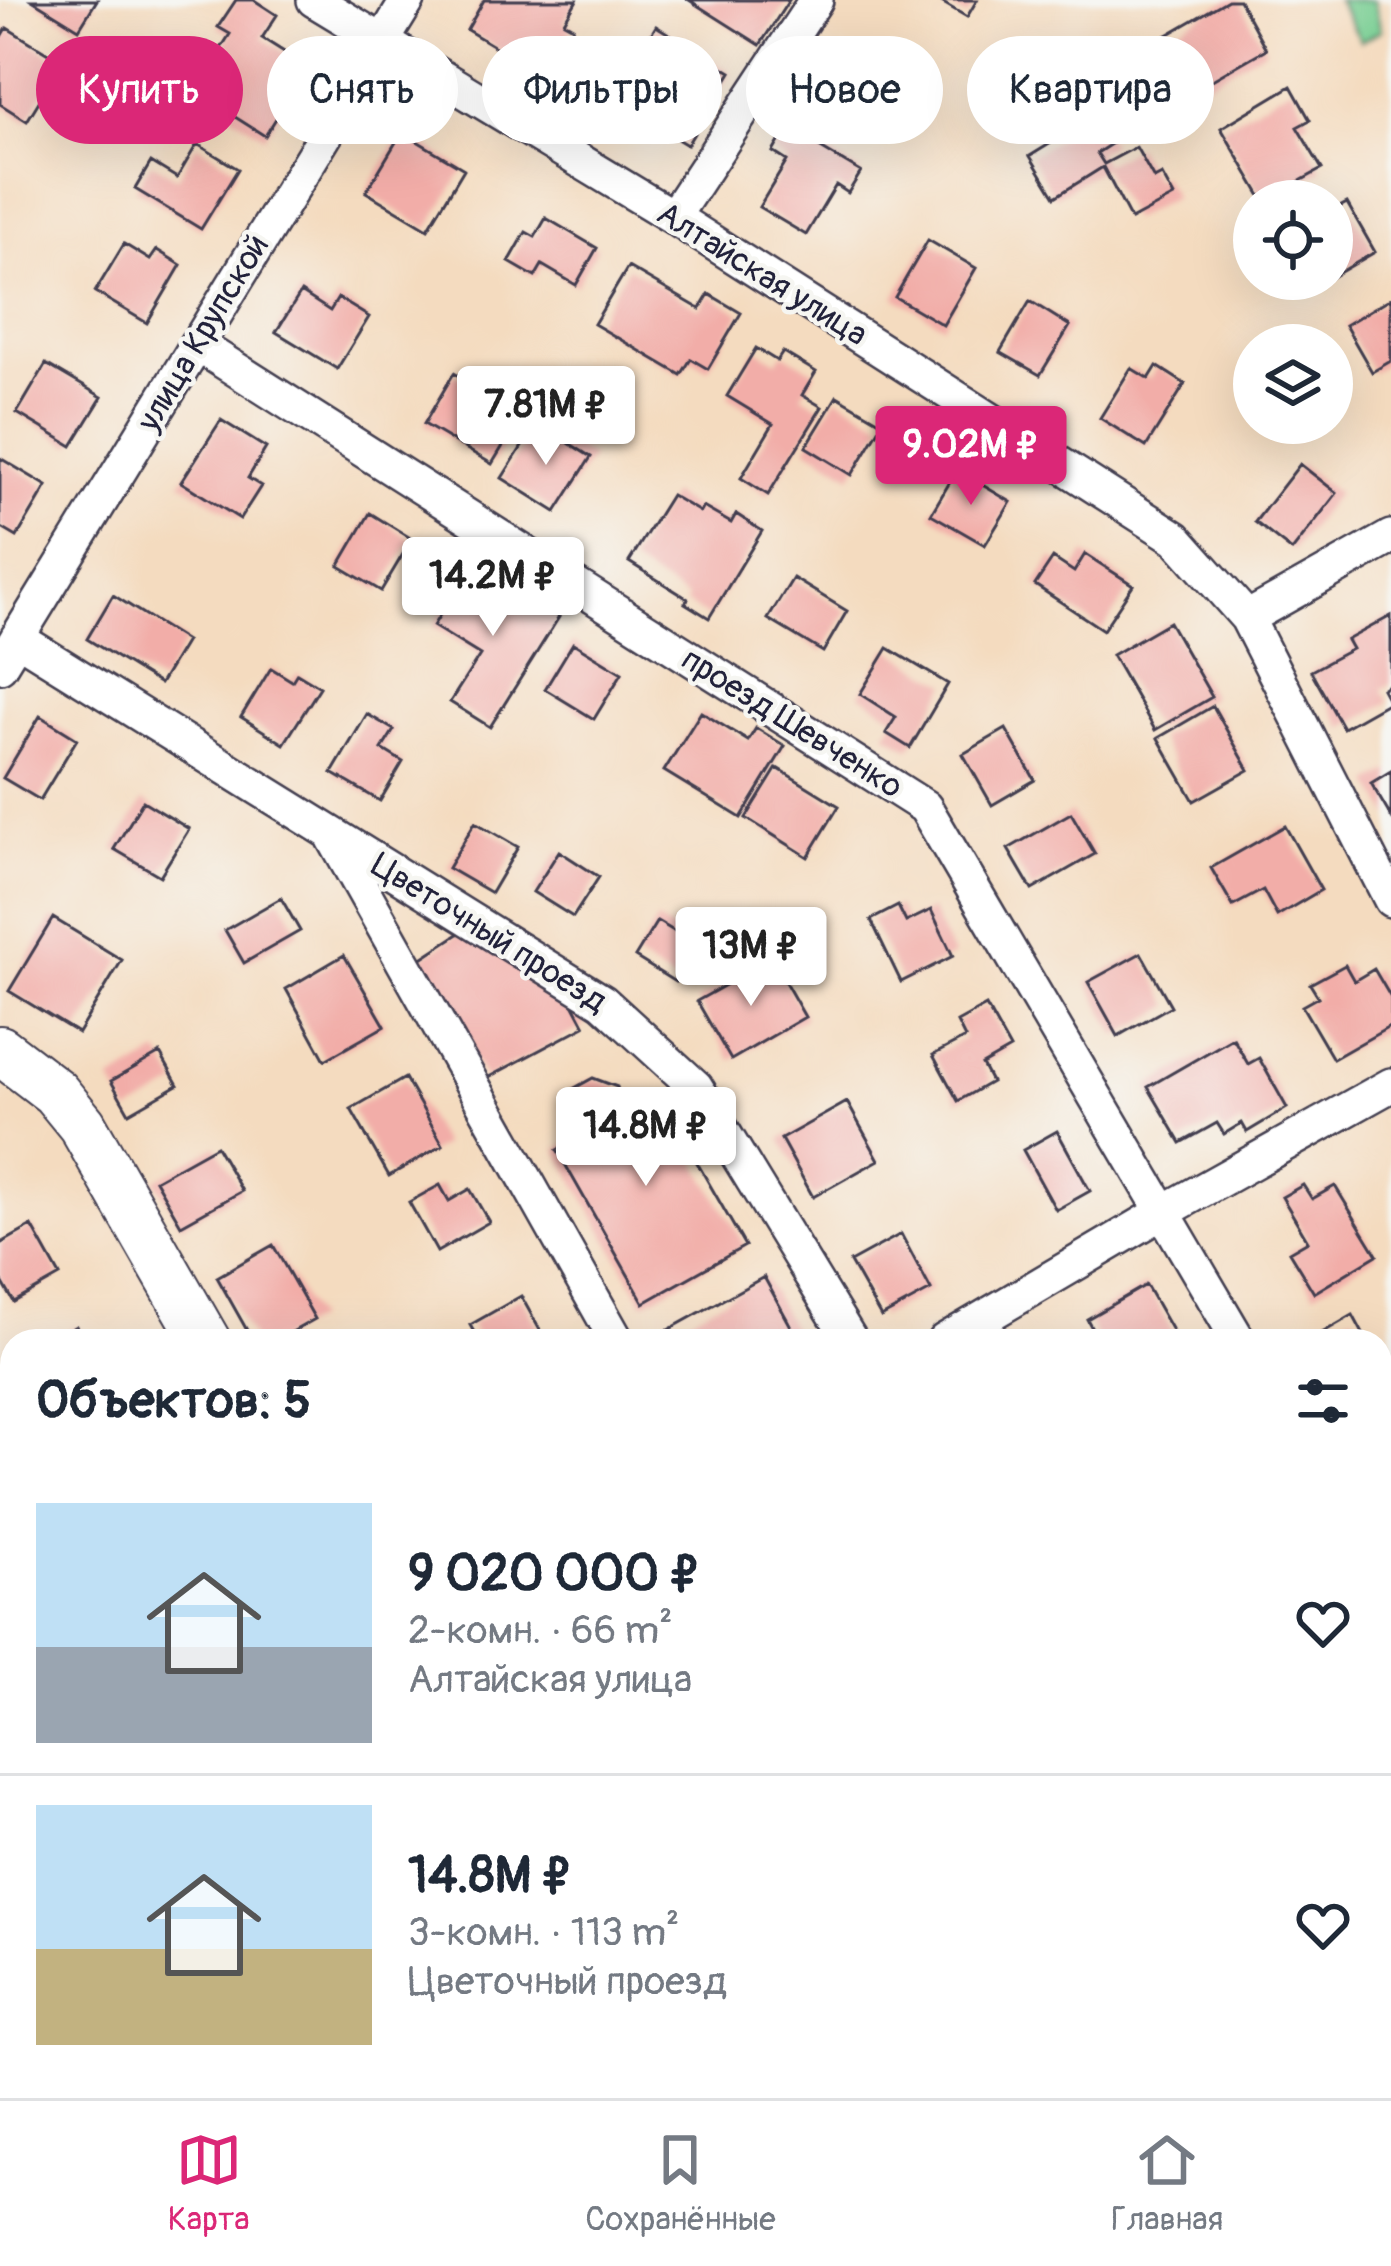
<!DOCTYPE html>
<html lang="ru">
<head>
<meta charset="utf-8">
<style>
	:root { --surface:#fff; --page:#f2f2f3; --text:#1f2937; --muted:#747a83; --line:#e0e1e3; --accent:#db2777 }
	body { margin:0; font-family:Pangolin,sans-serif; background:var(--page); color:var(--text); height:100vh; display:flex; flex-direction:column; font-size:45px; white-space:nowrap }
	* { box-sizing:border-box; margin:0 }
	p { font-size:39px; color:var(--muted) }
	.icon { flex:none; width:66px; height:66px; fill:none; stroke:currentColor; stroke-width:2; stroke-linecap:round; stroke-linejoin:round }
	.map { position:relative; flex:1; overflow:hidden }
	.side { position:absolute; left:0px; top:1329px; width:1392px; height:771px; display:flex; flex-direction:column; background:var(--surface); border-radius:36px 36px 0 0; box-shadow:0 12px 48px #0002 }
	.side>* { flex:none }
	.guide { position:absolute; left:36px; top:36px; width:1320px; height:108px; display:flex; gap:24px }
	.controls { position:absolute; left:1233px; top:180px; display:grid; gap:24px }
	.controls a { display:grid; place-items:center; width:120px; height:120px; border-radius:50%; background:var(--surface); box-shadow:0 12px 48px #0002; font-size:60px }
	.price { position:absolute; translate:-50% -102px; padding:0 27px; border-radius:12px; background:#fff; color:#222; font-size:39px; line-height:78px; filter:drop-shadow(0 3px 6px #0008) }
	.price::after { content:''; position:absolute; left:50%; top:72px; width:36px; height:27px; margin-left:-18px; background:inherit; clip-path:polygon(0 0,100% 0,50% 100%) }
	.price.active { background:var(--accent); color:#fff }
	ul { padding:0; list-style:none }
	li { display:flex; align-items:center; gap:36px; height:300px; padding:0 36px }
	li+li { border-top:3px solid var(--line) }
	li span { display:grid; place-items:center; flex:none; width:336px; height:240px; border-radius:0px; color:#555 }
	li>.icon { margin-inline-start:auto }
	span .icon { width:144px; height:144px; fill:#fffc; stroke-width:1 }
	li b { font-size:51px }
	h2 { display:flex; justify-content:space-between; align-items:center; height:144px; padding:0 36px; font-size:51px }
	.pill { padding:0 42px; border-radius:54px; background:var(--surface); box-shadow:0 12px 48px #0002; font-size:42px; line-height:108px }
	.pill.active { background:var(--accent); color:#fff }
	.dock { display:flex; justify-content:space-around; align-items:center; height:168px; border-top:3px solid var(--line); background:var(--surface); font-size:33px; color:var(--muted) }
	.dock a { display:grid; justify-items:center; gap:6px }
	.dock .active { color:var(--accent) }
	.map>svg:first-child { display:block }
	.green { fill:#77cd91; stroke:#4c7866; stroke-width:3 }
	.building { fill:#f2ada8 }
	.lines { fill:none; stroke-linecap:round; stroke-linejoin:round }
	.minor-casing { stroke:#423e4f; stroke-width:38 }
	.secondary-casing { stroke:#423e4f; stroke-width:52 }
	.minor { stroke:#fff; stroke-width:33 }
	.secondary { stroke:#fff; stroke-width:48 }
	.labels { text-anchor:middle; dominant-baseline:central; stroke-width:9; stroke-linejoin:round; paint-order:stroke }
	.street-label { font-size:33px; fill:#22223b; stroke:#f6f6f2 }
</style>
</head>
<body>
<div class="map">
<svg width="1391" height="2098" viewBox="0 0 1391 2098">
	<rect width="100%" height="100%" fill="#f6f6f2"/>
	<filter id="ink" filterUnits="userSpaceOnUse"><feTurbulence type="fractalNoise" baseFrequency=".00833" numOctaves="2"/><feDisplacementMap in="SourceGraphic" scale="24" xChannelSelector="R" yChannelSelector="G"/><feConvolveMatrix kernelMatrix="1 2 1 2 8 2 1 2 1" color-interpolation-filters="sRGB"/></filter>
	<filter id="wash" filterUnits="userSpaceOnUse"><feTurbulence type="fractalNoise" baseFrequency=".004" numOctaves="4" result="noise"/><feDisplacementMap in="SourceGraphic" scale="48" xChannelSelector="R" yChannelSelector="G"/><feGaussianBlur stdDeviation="2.7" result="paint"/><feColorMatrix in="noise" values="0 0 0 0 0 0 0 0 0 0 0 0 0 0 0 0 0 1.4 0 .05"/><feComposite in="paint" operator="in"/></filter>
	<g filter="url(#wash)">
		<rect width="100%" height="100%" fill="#f4dbbf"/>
		<path class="green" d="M1337,0H1374L1381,30L1361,41Z"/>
		<g id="blocks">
			<path class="building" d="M32,0H97L79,29Z
				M236,0H254L277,15L262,38L308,67L265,136L194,91L230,34L218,27Z
				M484,0H577L564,22L573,27L544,76L467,30Z
				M689,0H789L760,45Z
				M938,0H977L967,17Z
				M1228,0H1239L1266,49L1179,99L1148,46Z
				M656,26L731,72L687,145L612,100Z
				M7,28L63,62L27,121L0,104V40Z
				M830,61L874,87L844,138L800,111Z
				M1291,86L1310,120L1297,127L1322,169L1264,201L1221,128Z
				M1095,116L1111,144L1097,153L1104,164L1136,147L1154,179L1162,175L1174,197L1131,220L1103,167L1055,197L1030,156Z
				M787,128L861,172L848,193L836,185L806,235L759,207L787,161L773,152Z
				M402,132L464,169L428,229L366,192Z
				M197,144L238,169L201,229L135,189L151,162L177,178Z
				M1347,203L1375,252L1332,277V211Z
				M546,218L597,248L576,285L542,265L535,277L509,262L526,232L535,237Z
				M928,240L976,268L943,325L895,297Z
				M124,244L150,260L157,250L181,265L147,323L95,292Z
				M628,267L700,309L709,294L741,313L708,369L691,359L681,375L594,324Z
				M301,292L330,311L338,298L369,317L337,369L276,332Z
				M1391,298V361L1372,372L1345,325Z
				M1030,301L1070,326L1040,375L1000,352Z
				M756,348L777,361L783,352L816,372L802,395L822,407L768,495L741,478L773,424L727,396Z
				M46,364L102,397L72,446L17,413Z
				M1157,366L1185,384L1146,447L1100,418L1131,368L1149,379Z
				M454,373L523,413L492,464L424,424Z
				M837,396L883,423L852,475L806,447Z
				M221,420L266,448L248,478L261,486L240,519L181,482Z
				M537,423L591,457L556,512L502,478Z
				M0,458L47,486L17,537L0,527Z
				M1300,464L1337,493L1292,551L1255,522Z
				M957,470L1011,502L985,545L931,514Z
				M671,495L700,512L703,507L731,523L736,514L762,531L709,618L685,603L688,599L629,562Z
				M370,513L412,539L381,591L339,566Z
				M1085,554L1133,585L1103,630L1035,585L1053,558L1074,572Z
				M472,563L559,617L490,727L450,702L480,655L433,626Z
				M793,578L847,611L823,652L768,619Z
				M113,595L186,641L160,684L87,639Z
				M1391,616V683L1382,689L1389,702L1343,728L1311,671L1352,649L1347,640Z
				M1169,622L1212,697L1155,730L1112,655Z
				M573,643L622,673L594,719L545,689Z
				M888,648L948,684L910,748L886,733L896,717L860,694Z
				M271,668L292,681L297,673L320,687L284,744L241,717Z
				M1213,706L1249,770L1194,801L1158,738Z
				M701,712L748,741L756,728L785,746L741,818L664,771Z
				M367,714L394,730L382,749L403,762L380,801L332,773Z
				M40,716L77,739L40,800L3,778Z
				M1006,729L1035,780L992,805L963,754Z
				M777,768L839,806L808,857L746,818Z
				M1391,771V817L1371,783Z
				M143,801L189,829L160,876L114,849Z
				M1071,813L1095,854L1032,890L1008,849Z
				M475,822L518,847L491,893L448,868Z
				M1285,826L1321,890L1277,916L1263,890L1233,906L1211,868Z
				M559,851L599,877L573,917L533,892Z
				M281,898L300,931L244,963L225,930Z
				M898,906L906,922L931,910L953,956L901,982L871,920Z
				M53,918L122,960L78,1033L9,991Z
				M657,921L697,945L675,982L635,957Z
				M463,931L569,996L585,1026L485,1079L417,961Z
				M1141,953L1171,1006L1118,1036L1088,982Z
				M344,955L385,1026L325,1060L286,989Z
				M772,959L805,1017L731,1060L697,1001Z
				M1345,965L1354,981L1374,969L1391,998V1026L1333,1059L1302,1006L1318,997L1310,984Z
				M986,1006L1010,1049L982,1065L991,1082L958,1101L933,1055L965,1038L957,1022Z
				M1233,1038L1248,1064L1259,1058L1287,1108L1247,1132L1242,1123L1224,1134L1217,1123L1181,1143L1148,1087Z
				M160,1053L178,1085L129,1113L111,1081Z
				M405,1078L443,1145L389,1176L351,1109Z
				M593,1078L617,1087L624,1112L657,1093L745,1246L644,1303L557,1150L585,1134L567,1115L571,1090Z
				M847,1102L879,1160L813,1197L781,1139Z
				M1057,1131L1090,1191L1056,1210L1023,1150Z
				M216,1146L242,1191L181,1225L155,1180Z
				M440,1185L449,1201L470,1189L489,1222L437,1252L409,1202Z
				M1303,1185L1312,1199L1335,1186L1377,1255L1314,1293L1289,1252L1308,1241L1282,1197Z
				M32,1226L60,1276L14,1302L0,1278V1244Z
				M901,1234L931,1290L881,1317L850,1262Z
				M273,1245L315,1319L276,1341H253L217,1277Z
				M764,1277L799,1341H663L659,1335Z
				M1146,1285L1178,1341H1099L1087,1319Z
				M521,1296L546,1341H479L470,1325Z
				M1353,1315L1367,1341H1308Z
				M76,1326L85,1341H49Z
				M1391,1444V1526L1380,1507V1451Z
				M12,1605V1680L2,1685L0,1612Z
				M1391,1802V1855L1380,1836V1808Z
				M12,1959V2020L0,1999V1965Z
				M69,2088H109L115,2098H52Z
				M228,2088H288L294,2098H211Z
				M473,2088H508L514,2098H455Z
				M905,2088H1000L983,2098H911Z
				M1320,2088H1367L1350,2098H1326Z"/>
		</g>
	</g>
	<g filter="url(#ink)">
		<use href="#blocks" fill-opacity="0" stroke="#423e4f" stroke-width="3"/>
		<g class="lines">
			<g class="minor-casing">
				<path id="minor" d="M314,0L673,217L1176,538L1247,618L1391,900
					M673,217L816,0
					M196,344L925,807L1239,1341
					M1247,618L1391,537
					M17,638L603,1002L696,1087L851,1341
					M0,666L408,0
					M334,839L617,1341
					M944,1341L1165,1211L1391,1085
					M1380,1588L1391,1608
					M1380,1713L1391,1706
					M0,1794L12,1815
					M0,1886L12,1879
					M170,2088L176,2098
					M1045,2088L1050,2098
					M1271,2088L1276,2098
					M714,2098L731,2088"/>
			</g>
			<g class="secondary-casing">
				<path id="secondary" d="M0,1050L55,1092L82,1125L206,1341
					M624,2088L629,2098"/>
			</g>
			<use href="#minor" class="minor"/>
			<use href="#secondary" class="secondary"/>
		</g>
	</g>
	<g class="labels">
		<g class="street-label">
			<text transform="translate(762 274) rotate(32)">Алтайская улица</text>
			<text transform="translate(203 333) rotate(-59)">улица Крупской</text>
			<text transform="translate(792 723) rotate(32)">проезд Шевченко</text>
			<text transform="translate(489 933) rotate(32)">Цветочный проезд</text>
		</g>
	</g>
</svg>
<div class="controls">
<a><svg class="icon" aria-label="locate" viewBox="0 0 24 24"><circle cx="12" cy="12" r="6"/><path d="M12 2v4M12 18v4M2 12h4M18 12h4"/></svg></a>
<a><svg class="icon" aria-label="layers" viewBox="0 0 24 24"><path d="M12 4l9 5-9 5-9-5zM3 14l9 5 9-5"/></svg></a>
</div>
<b class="price" style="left:546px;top:468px">7.81M ₽</b>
<b class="price active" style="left:971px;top:508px">9.02M ₽</b>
<b class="price" style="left:493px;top:639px">14.2M ₽</b>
<b class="price" style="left:751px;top:1009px">13M ₽</b>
<b class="price" style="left:646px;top:1189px">14.8M ₽</b>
<div class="guide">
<a class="pill active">Купить</a>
<a class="pill">Снять</a>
<a class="pill">Фильтры</a>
<a class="pill">Новое</a>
<a class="pill">Квартира</a>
</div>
<section class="side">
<h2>Объектов: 5<svg class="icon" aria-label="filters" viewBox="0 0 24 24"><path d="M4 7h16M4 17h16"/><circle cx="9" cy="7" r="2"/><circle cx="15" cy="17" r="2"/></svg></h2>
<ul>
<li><span style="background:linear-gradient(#bfe0f5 60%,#9aa5b1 0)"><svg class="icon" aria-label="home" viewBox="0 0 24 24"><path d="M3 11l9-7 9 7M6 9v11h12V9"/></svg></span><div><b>9 020 000 ₽</b><p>2-комн. · 66 m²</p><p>Алтайская улица</p></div><svg class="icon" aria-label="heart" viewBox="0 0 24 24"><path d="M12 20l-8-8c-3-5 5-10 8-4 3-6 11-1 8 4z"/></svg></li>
<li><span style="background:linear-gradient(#bfe0f5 60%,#c2b280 0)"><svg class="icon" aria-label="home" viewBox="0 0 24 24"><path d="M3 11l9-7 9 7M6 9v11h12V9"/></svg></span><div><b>14.8M ₽</b><p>3-комн. · 113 m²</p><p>Цветочный проезд</p></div><svg class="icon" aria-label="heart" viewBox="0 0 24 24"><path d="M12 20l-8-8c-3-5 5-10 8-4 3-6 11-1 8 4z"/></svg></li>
</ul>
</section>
</div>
<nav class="dock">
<a class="active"><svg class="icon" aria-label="map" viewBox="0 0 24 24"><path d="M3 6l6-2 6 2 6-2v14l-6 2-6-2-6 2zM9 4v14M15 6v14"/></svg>Карта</a>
<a><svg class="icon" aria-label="saved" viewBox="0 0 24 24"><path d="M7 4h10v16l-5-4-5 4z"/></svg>Сохранённые</a>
<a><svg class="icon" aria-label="home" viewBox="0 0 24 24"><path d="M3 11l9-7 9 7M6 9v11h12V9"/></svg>Главная</a>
</nav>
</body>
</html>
